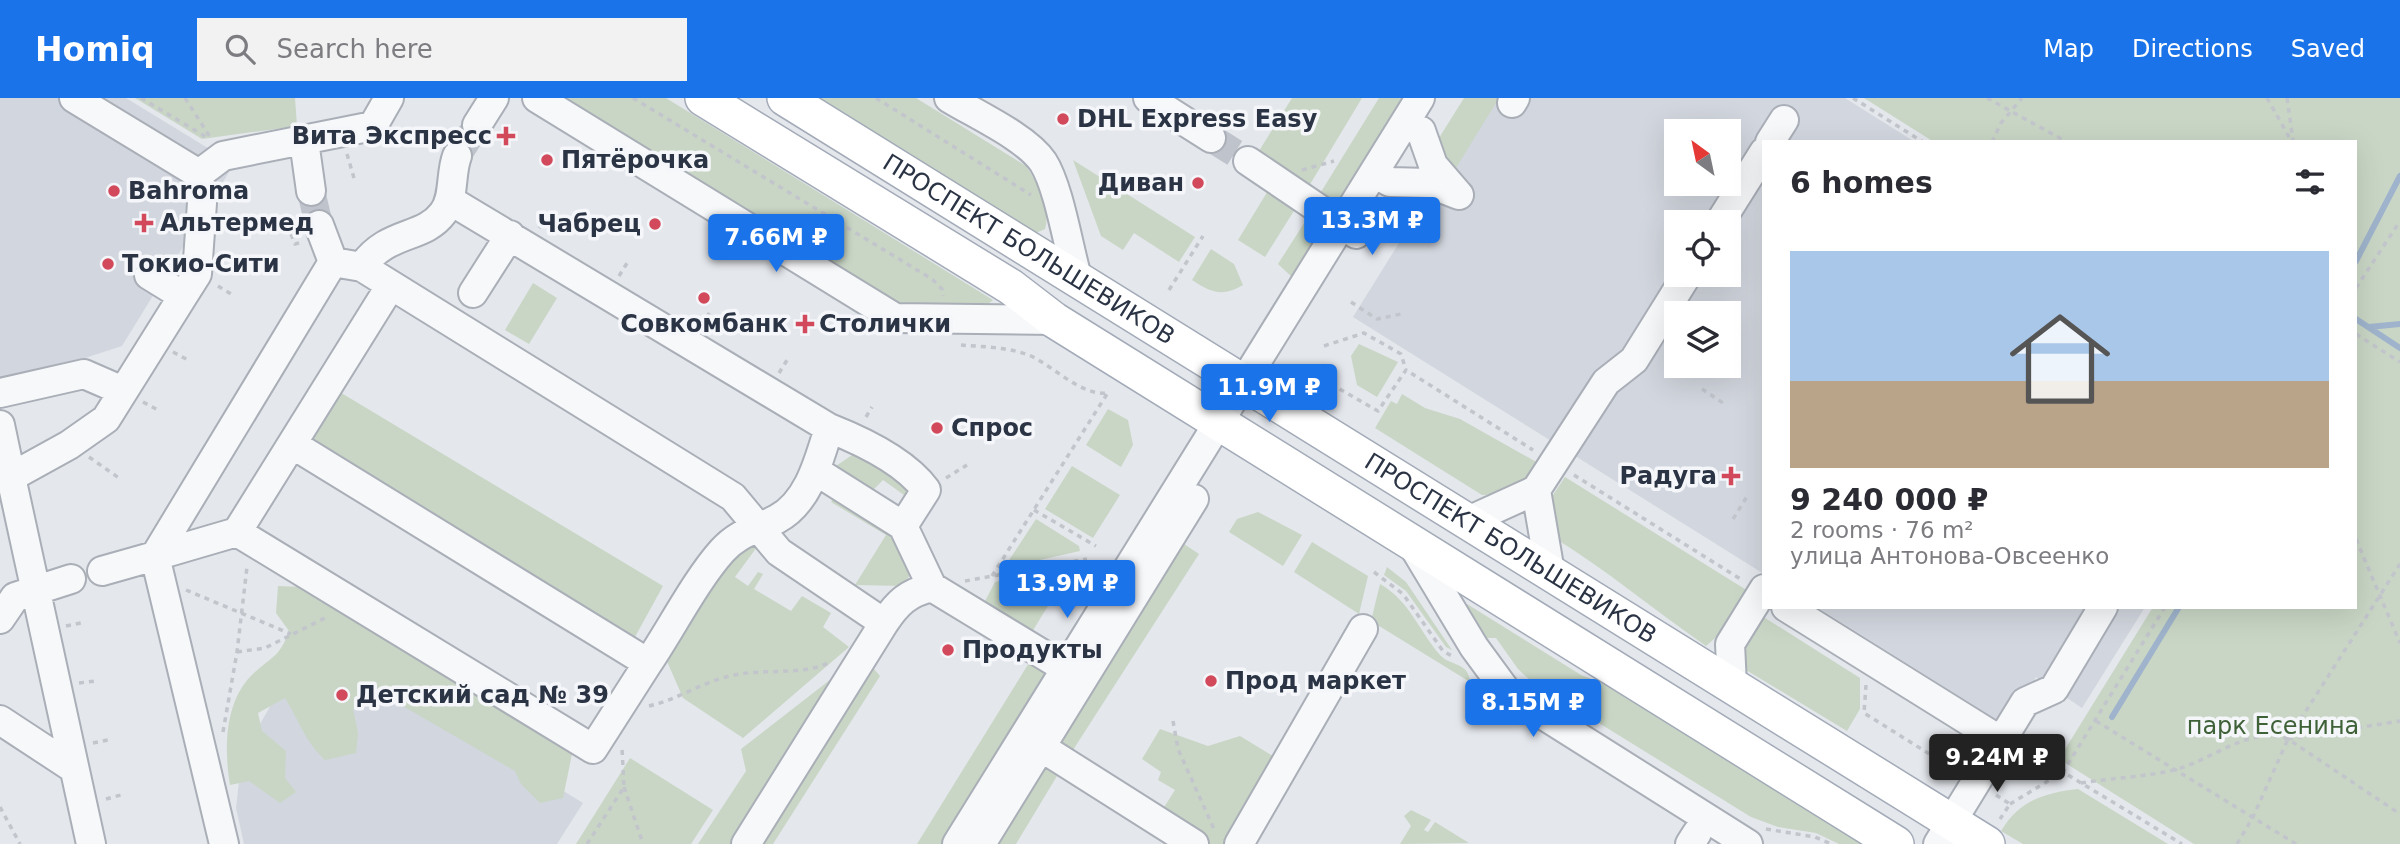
<!DOCTYPE html>
<html lang="en">
<head>
<meta charset="utf-8">
<style>
	:root { --surface:#fff; --page:#f2f2f3; --text:#2b2b33; --muted:#7c7c81; --line:#e1e1e2; --accent:#1a73e8 }
	body { margin:0; font-family:"DejaVu Sans",sans-serif; background:var(--page); color:var(--text); height:100vh; display:flex; flex-direction:column; font-size:26px; white-space:nowrap }
	* { box-sizing:border-box; margin:0 }
	p { font-size:23px; color:var(--muted) }
	.icon { flex:none; width:38px; height:38px; fill:none; stroke:currentColor; stroke-width:2; stroke-linecap:round; stroke-linejoin:round }
	.map { position:relative; flex:1; overflow:hidden }
	.panel { position:absolute; left:1762px; top:42px; width:595px; height:469px; display:flex; flex-direction:column; background:var(--surface); border-radius:0px; box-shadow:0 7px 28px #0002 }
	.panel>* { flex:none }
	.needle { width:46px; rotate:327deg }
	.fabs { position:absolute; left:1664px; top:21px; display:grid; gap:14px }
	.fabs a { display:grid; place-items:center; width:77px; height:77px; border-radius:0px; background:var(--surface); box-shadow:0 7px 28px #0002; font-size:35px }
	.price { position:absolute; translate:-50% -60px; padding:0 16px; border-radius:7px; background:var(--accent); color:#fff; font-size:23px; line-height:46px; filter:drop-shadow(0 2px 4px #0008) }
	.price::after { content:''; position:absolute; left:50%; top:42px; width:21px; height:16px; margin-left:-10px; background:inherit; clip-path:polygon(0 0,100% 0,50% 100%) }
	.price.current { background:#222; color:#fff }
	ul { padding:0; list-style:none }
	li { display:grid; align-content:center; gap:14px; height:371px; padding:0 28px }
	li+li { border-top:2px solid var(--line) }
	li span { display:grid; place-items:center; height:217px; border-radius:0px; color:#555 }
	li>.icon { margin-inline-start:auto }
	span .icon { width:126px; height:126px; fill:#fffc; stroke-width:1 }
	li b { font-size:30px }
	h2 { display:flex; justify-content:space-between; align-items:center; height:84px; padding:0 28px; font-size:30px }
	header { display:flex; align-items:center; gap:42px; box-sizing:border-box; height:98px; padding:0 35px; background:var(--accent); color:#fff }
	header strong { font-size:33px }
	nav { display:flex; gap:38px; margin-inline-start:auto; font-size:24px }
	.search { width:490px; height:63px; background:var(--page); display:flex; align-items:center; gap:18px; box-sizing:border-box; padding:0 24px; border-radius:0px; color:var(--muted); font-size:26px }
	.map>svg:first-child { display:block }
	.built { fill:#d2d6de; fill-rule:evenodd }
	.green { fill:#c9d6c5 }
	.lines { fill:none; stroke-linecap:round; stroke-linejoin:round }
	.stream { stroke:#9fb4cc; stroke-width:6 }
	.minor-tunnel { stroke:#bfc3cb; stroke-width:28; stroke-dasharray:28 14; stroke-linecap:butt }
	.minor-casing { stroke:#a9aeb7; stroke-width:32 }
	.major-casing { stroke:#a3abb8; stroke-width:38 }
	.path { stroke:#c2c5cb; stroke-width:3.5; stroke-dasharray:5 5; stroke-linecap:butt }
	.minor { stroke:#f7f8fa; stroke-width:28 }
	.major { stroke:#fff; stroke-width:35 }
	.poi-dot { fill:#d1495b; stroke:#f4f6f9; stroke-width:2.5 }
	.labels { text-anchor:middle; dominant-baseline:central; stroke-width:7; stroke-linejoin:round; paint-order:stroke }
	.poi-label { font-size:24px; font-weight:bold; fill:#2b3445; stroke:#f4f6f9; text-anchor:start }
	.street-label { font-size:24px; fill:#2b3445; stroke:#f4f6f9 }
	.park-label { font-size:24px; fill:#3f6138; stroke:#f4f6f9 }
</style>
</head>
<body>
<header>
<strong>Homiq</strong>
<div class="search"><svg class="icon" aria-label="search" viewBox="0 0 24 24"><circle cx="10" cy="10" r="6"/><path d="M15 15l6 6"/></svg>Search here</div>
<nav><a>Map</a><a>Directions</a><a>Saved</a></nav>
</header>
<div class="map">
<svg width="2400" height="746" viewBox="0 0 2400 746">
	<rect width="100%" height="100%" fill="#e4e7ec"/>
	<path class="built" d="M0,0H126L234,66L122,248L8,285L0,280Z
		M1489,0H1845L1915,44H1764V476L1353,219ZM1676,33H1729V86H1676ZM1676,124H1729V177H1676ZM1676,215H1729V268H1676Z
		M1817,509H2145L2082,610L2036,579L2005,627Z
		M311,538L583,705L557,746H244L236,710L242,657Z"/>
	<path class="green" d="M135,0H295L297,28L202,41Z
		M562,0H666L993,202L983,210L894,206Z
		M813,0H916L1026,68C1038,86 1051,110 1045,131L1036,135Z
		M1292,0H1362L1306,93L1254,61Z
		M1379,0H1405L1338,109L1316,102Z
		M1464,0H1499L1451,78L1434,48Z
		M1864,0H2400V746H2194L2059,661L2153,509H2356V44H1934Z
		M1073,62L1195,139L1179,164L1134,135L1123,152L1101,138Z
		M1269,91L1297,108L1265,159L1238,142Z
		M1308,119L1317,126L1319,136L1293,180L1278,166Z
		M1211,151L1234,166L1243,187C1222,199 1212,195 1192,182Z
		M533,185L557,200L529,246L505,232Z
		M1359,246L1398,264L1377,299L1357,287L1351,258Z
		M338,293L663,488L635,539L310,339Z
		M1402,296L1425,310L1460,321L1538,365C1523,387 1509,397 1482,397L1375,330L1391,303L1397,306Z
		M1108,311L1128,322L1133,347L1121,369L1086,347Z
		M861,351L916,391L901,410L899,405L904,397L883,382L873,392L833,370Z
		M1072,368L1120,397L1093,440L1045,411Z
		M1565,379L1748,493L1723,533L1706,548C1654,512 1607,472 1553,439L1549,403Z
		M837,394L882,419L916,467L903,488L855,487L886,437L831,404Z
		M1258,414L1302,437L1283,468L1229,434L1237,421Z
		M1036,421L1079,448L1080,453L1004,470Z
		M1312,444L1368,478L1359,516L1294,474Z
		M1184,446L1199,456L1073,652L1058,642Z
		M757,449L735,479L748,488L758,474L763,476L754,491L791,513L802,498L831,515L823,529L849,549L743,640L683,600L666,561L729,459L742,450Z
		M1073,467L1032,534L984,505L995,484Z
		M1387,469L1406,484L1452,552L1446,549L1406,493L1384,477Z
		M1380,486C1410,503 1419,533 1440,557C1451,569 1468,563 1470,584L1371,523Z
		M278,488L305,489L572,656L563,700L540,705L521,686L515,673L370,589L353,611L358,635L356,655L325,662C304,642 300,624 285,600L258,615L262,633L286,653L285,680L296,694L280,705L249,683L230,687C224,651 224,601 255,574C273,558 280,558 289,533L276,515Z
		M1467,506L1581,577L1632,597L1874,746H1839L1816,735L1778,729L1751,719L1531,583L1518,571L1496,540H1481L1464,507Z
		M1762,518L1860,580V611L1847,633L1741,569V553Z
		M862,557L880,578L773,746H698L746,673L741,651Z
		M1032,560L1042,566L1048,577L944,746H917Z
		M1160,631L1208,648L1240,638L1281,663L1232,746H1210L1161,714L1175,692L1158,682L1161,674L1142,661Z
		M630,660L713,712L691,746H576Z
		M1043,669L1057,678L1016,746H995Z
		M2078,691L2168,746H2023L2001,733C2020,702 2044,695 2078,691Z
		M1411,712L1431,722L1424,732L1428,734L1435,724L1469,745L1400,746L1411,728L1404,718Z"/>
	<g class="lines">
		<path class="stream" d="M2356,163L2400,78
			M2356,221L2400,250
			M2369,229L2400,226
			M2112,619L2179,509"/>
		<path class="minor-tunnel" d="M1211,40L1248,63
			M457,58L477,27
			M311,93L319,127"/>
		<g class="minor-casing">
			<path id="minor" d="M74,0L199,76
				M537,0L895,220L1054,222
				M949,0C975,16 1026,39 1043,64C1059,89 1068,148 1077,179
				M1148,0L1211,40
				M1512,5L1515,0
				M477,27L494,0
				M1421,33L1433,67L1458,96
				M304,43L311,93
				M1770,44L1784,22
				M1248,63L1356,136
				M1374,75L1390,84L1428,85L1459,97
				M451,103L829,330C862,343 905,363 926,392L903,428
				M1720,124L1764,54
				M319,127L333,164
				M333,164L362,169L733,399L779,454L884,525C898,504 908,495 932,489
				M362,169C387,132 423,142 443,115C455,100 450,76 457,58
				M149,177L183,198
				M473,195L510,137
				M0,295L84,276L123,293
				M0,327L11,379
				M292,346L648,565C671,531 696,482 722,453C739,434 756,432 777,421C809,404 819,362 829,330
				M816,373L903,428L932,489L1080,579
				M1536,392L1550,474
				M1468,423L1536,392L1606,284L1634,262L1687,177
				M237,434L593,651L648,565
				M1412,446L1474,549L1507,594L1748,746
				M102,473L155,458L333,164
				M1786,509L2001,643
				M0,521L15,499L71,481
				M1732,587L1730,546L1764,491
				M0,622L73,670
				M1025,639L1194,746
				M91,746L11,379L69,347L106,321L183,198L197,176L202,105L199,76L223,58L373,28L389,0
				M224,746L155,458L237,434L391,187
				M746,746L884,525
				M957,746L1420,0
				M981,746L1194,401
				M1239,746L1363,531
				M1690,746L1697,735
				M1938,746L2025,604L2054,591L2103,509"/>
		</g>
		<g class="major-casing">
			<g id="major">
				<path d="M703,0L1011,189L1054,222L1896,746"/>
				<path id="s1" d="M785,0L1987,746"/>
			</g>
		</g>
		<path class="path" d="M141,0L208,40
			M185,0L210,39
			M633,0L932,181L942,191L943,198
			M876,0L1031,97
			M1853,0L1923,44
			M1987,0L2067,44
			M2267,0L2292,44
			M2287,0L2293,42
			M1992,44L2001,25L2022,0
			M347,56L354,80
			M1302,72L1334,63
			M539,130L549,114
			M291,136L295,146L302,144
			M619,178L629,162
			M218,188L231,196
			M2356,190L2400,123
			M1169,192L1203,138
			M1351,204L1377,221L1401,216
			M702,228L711,212
			M2356,236L2400,264
			M961,247C984,249 1009,249 1031,258C1056,270 1081,298 1108,295
			M1324,248L1364,235L1401,256L1406,272
			M173,254L190,263
			M779,275L789,259
			M1331,286L1378,313L1406,272L1533,352
			M1702,291L1726,307
			M143,304L160,313
			M866,319L872,309
			M89,359L119,380
			M1574,377L1742,482
			M946,380L967,367
			M1034,412L1096,448
			M1733,421L1748,397
			M2356,441L2400,545
			M1374,474L1403,496L1443,553L1452,558
			M992,478L1107,296
			M965,483L1087,461
			M186,492L291,536
			M2165,509L2063,674L2182,746
			M66,528L81,525
			M237,554L265,550L329,518
			M79,585L95,583
			M1866,587L1864,615L1955,672
			M649,608C676,602 699,586 726,579C760,569 796,579 829,565
			M1173,623L1178,651L1214,731
			M2096,623L2296,746
			M223,634L237,554L247,469
			M2288,641L2400,623
			M93,645L108,642
			M2081,685C2112,680 2144,679 2174,672C2211,663 2249,627 2288,641L2400,716
			M624,689L643,746
			M1996,697L2010,706L2000,721
			M106,701L121,697
			M2010,706L2063,674L2023,655
			M0,709L20,746
			M1766,731L1815,739L1831,746
			M587,746L624,689L622,650
			M2237,746L2253,719L2288,641L2400,466"/>
		<use href="#minor" class="minor"/>
		<use href="#major" class="major"/>
	</g>
	<g class="poi-dot">
		<circle cx="1063" cy="21" r="7"/>
		<path d="M502.5 27.5h7v7h7v7h-7v7h-7v-7h-7v-7h7z"/>
		<circle cx="547" cy="62" r="7"/>
		<circle cx="1198" cy="85" r="7"/>
		<circle cx="114" cy="93" r="7"/>
		<path d="M140.5 114.5h7v7h7v7h-7v7h-7v-7h-7v-7h7z"/>
		<circle cx="655" cy="126" r="7"/>
		<circle cx="108" cy="166" r="7"/>
		<circle cx="704" cy="200" r="7"/>
		<path d="M801.5 215.5h7v7h7v7h-7v7h-7v-7h-7v-7h7z"/>
		<circle cx="937" cy="330" r="7"/>
		<path d="M1727.5 367.5h7v7h7v7h-7v7h-7v-7h-7v-7h7z"/>
		<circle cx="948" cy="552" r="7"/>
		<circle cx="1211" cy="583" r="7"/>
		<circle cx="342" cy="597" r="7"/>
	</g>
	<g class="labels">
		<g class="poi-label">
			<text x="1077" y="21">DHL Express Easy</text>
			<text x="492" y="38" text-anchor="end">Вита Экспресс</text>
			<text x="561" y="62">Пятёрочка</text>
			<text x="1184" y="85" text-anchor="end">Диван</text>
			<text x="128" y="93">Bahroma</text>
			<text x="160" y="125">Альтермед</text>
			<text x="641" y="126" text-anchor="end">Чабрец</text>
			<text x="122" y="166">Токио-Сити</text>
			<text x="704" y="226" text-anchor="middle">Совкомбанк</text>
			<text x="819" y="226">Столички</text>
			<text x="951" y="330">Спрос</text>
			<text x="1717" y="378" text-anchor="end">Радуга</text>
			<text x="962" y="552">Продукты</text>
			<text x="1225" y="583">Прод маркет</text>
			<text x="356" y="597">Детский сад № 39</text>
		</g>
		<g class="street-label">
			<text stroke="none"><textPath href="#s1" startOffset="287">ПРОСПЕКТ БОЛЬШЕВИКОВ</textPath></text>
			<text stroke="none"><textPath href="#s1" startOffset="854">ПРОСПЕКТ БОЛЬШЕВИКОВ</textPath></text>
		</g>
		<g class="park-label">
			<text x="2273" y="628">парк Есенина</text>
		</g>
	</g>
</svg>
<div class="fabs">
<a><svg class="needle" viewBox="-14 -14 28 28"><path d="M0-13l5 13h-10z" fill="#e53935"/><path d="M0 13l5-13h-10z" fill="#7c7c81"/></svg></a>
<a><svg class="icon" aria-label="locate" viewBox="0 0 24 24"><circle cx="12" cy="12" r="6"/><path d="M12 2v4M12 18v4M2 12h4M18 12h4"/></svg></a>
<a><svg class="icon" aria-label="layers" viewBox="0 0 24 24"><path d="M12 4l9 5-9 5-9-5zM3 14l9 5 9-5"/></svg></a>
</div>
<b class="price" style="left:1372px;top:159px">13.3M ₽</b>
<b class="price" style="left:776px;top:176px">7.66M ₽</b>
<b class="price" style="left:1269px;top:326px">11.9M ₽</b>
<b class="price" style="left:1067px;top:522px">13.9M ₽</b>
<b class="price" style="left:1533px;top:641px">8.15M ₽</b>
<b class="price current" style="left:1997px;top:696px">9.24M ₽</b>
<section class="panel">
<h2>6 homes<svg class="icon" aria-label="filters" viewBox="0 0 24 24"><path d="M4 7h16M4 17h16"/><circle cx="9" cy="7" r="2"/><circle cx="15" cy="17" r="2"/></svg></h2>
<ul>
<li><span style="background:linear-gradient(#a9c7e8 60%,#b9a48a 0)"><svg class="icon" aria-label="home" viewBox="0 0 24 24"><path d="M3 11l9-7 9 7M6 9v11h12V9"/></svg></span><div><b>9 240 000 ₽</b><p>2 rooms · 76 m²</p><p>улица Антонова-Овсеенко</p></div></li>
</ul>
</section>
</div>
</body>
</html>
